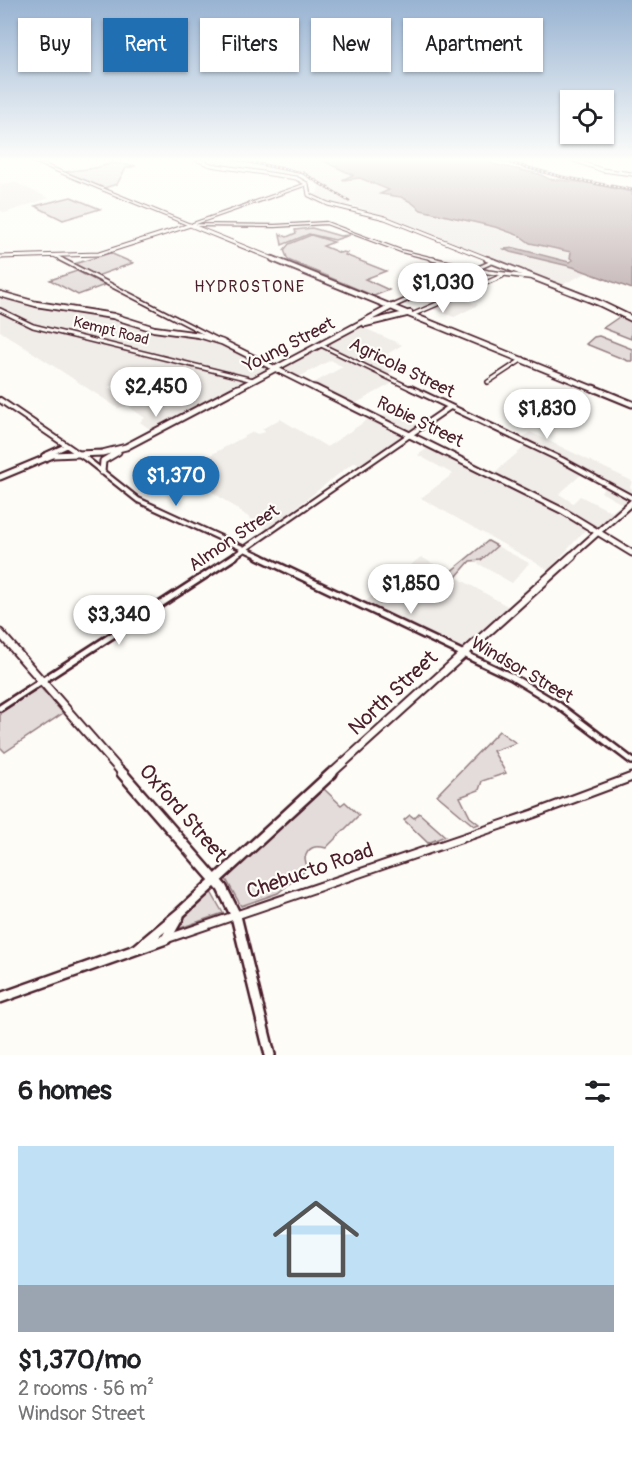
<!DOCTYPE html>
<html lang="en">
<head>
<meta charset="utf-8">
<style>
	:root { --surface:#fff; --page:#f6f6f6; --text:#202124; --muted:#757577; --accent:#1f6fb2 }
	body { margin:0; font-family:Pangolin,sans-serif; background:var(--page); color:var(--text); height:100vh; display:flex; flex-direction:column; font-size:22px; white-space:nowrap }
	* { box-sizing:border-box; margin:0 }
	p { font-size:20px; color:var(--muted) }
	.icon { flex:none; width:33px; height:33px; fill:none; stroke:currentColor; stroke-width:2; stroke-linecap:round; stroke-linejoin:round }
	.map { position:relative; height:1055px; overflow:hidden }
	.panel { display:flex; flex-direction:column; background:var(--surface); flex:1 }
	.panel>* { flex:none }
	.banner { position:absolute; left:18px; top:18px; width:597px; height:54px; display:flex; gap:12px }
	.tools { position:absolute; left:560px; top:90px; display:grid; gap:12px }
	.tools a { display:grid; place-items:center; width:54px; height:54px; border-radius:0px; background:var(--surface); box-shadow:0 2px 4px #0004; font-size:30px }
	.price { position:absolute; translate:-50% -51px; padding:0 14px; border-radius:21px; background:#fff; color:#222; font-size:20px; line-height:39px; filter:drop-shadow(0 2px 3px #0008) }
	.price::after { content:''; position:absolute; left:50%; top:36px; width:18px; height:14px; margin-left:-9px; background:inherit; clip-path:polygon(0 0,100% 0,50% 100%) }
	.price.active { background:var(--accent); color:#fff }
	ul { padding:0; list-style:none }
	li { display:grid; align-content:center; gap:12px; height:318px; padding:0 18px }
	li span { display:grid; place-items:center; height:186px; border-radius:0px; color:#555 }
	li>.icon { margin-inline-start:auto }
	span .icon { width:108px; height:108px; fill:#fffc; stroke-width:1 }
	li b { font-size:26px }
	h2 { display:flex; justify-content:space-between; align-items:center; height:72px; padding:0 18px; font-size:26px }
	.chip { padding:0 21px; border-radius:0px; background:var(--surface); box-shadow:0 2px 4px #0004; font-size:21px; line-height:54px }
	.chip.active { background:var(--accent); color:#fff }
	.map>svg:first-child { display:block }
	.built { fill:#f0ece8; fill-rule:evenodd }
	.green { fill:#e3dcda; stroke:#967e82; stroke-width:1.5 }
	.water { fill:#c0b1b1; stroke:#91777b; stroke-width:1.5 }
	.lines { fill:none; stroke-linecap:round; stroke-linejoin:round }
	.minor-far4-casing { stroke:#4a1f2b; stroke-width:4.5 }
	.minor-far3-casing { stroke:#4a1f2b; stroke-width:6 }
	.minor-far2-casing { stroke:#4a1f2b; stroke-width:8 }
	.minor-far1-casing { stroke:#4a1f2b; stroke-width:10 }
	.minor-casing { stroke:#4a1f2b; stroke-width:11 }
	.major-far4-casing { stroke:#4a1f2b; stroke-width:5 }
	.major-far3-casing { stroke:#4a1f2b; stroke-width:8 }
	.major-far2-casing { stroke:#4a1f2b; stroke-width:9 }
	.major-far1-casing { stroke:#4a1f2b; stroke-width:11 }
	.major-casing { stroke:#4a1f2b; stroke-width:14 }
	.minor-far4 { stroke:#fdfcf7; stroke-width:2 }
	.minor-far3 { stroke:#fdfcf7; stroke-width:3 }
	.minor-far2 { stroke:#fdfcf7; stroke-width:4 }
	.minor-far1 { stroke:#fdfcf7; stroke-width:5 }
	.minor { stroke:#fdfcf7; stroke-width:7 }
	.major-far4 { stroke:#fdfcf7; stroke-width:3 }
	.major-far3 { stroke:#fdfcf7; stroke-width:4.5 }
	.major-far2 { stroke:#fdfcf7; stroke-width:5 }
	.major-far1 { stroke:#fdfcf7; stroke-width:7 }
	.major { stroke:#fdfcf7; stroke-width:9 }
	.rail-casing { stroke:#4a1f2b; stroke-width:3 }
	.rail { stroke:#fdfcf7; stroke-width:1.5; stroke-dasharray:2; stroke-linecap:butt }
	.labels { text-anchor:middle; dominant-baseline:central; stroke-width:4.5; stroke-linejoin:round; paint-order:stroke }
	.far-street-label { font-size:15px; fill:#4a1f2b; stroke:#fdfcf7 }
	.far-neighbourhood-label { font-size:16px; letter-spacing:1.5px; fill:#4a1f2b; stroke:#fdfcf7 }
	.street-label { font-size:18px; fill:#4a1f2b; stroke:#fdfcf7 }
	.near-street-label { font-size:21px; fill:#4a1f2b; stroke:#fdfcf7 }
</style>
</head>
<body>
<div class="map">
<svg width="632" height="1055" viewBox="0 0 632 1055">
	<rect width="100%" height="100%" fill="#fdfcf7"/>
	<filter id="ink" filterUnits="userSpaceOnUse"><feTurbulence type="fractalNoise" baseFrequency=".0167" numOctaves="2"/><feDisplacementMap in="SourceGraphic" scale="12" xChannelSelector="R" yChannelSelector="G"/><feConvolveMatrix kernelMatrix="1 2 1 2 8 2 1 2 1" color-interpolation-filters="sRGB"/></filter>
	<g filter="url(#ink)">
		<path class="built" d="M212,159H319L354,175L346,179L360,178L411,202L421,210L485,224L522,239L572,252L573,259L569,262L573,267L588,272L560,286L380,215L349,204L340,206L326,202L313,196L318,192L319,185L298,173L288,172L284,174L206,163Z
			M14,182L49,198L5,213L0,210V185Z
			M0,289L34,300L116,315L153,327L202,330L277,368L362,327L402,345L387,354L403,363L387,375L396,381L351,406L310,385L343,367L331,360L297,378L277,368L151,430L140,422L145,418L128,406L118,408L0,331ZM146,370L159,378L132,398H128L108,387Z
			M458,297L478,305L454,317L431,308Z
			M386,414L393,418L398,416L421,426L408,432L409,436L367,468L354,462L267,530L210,490L216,483L217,477L196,463L253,432L257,434L266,432L262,429L280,419L327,447L373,416L379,419Z
			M530,432L632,481L630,487L632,489V502L599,532L492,475L528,444L520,440ZM583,473L606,486L601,492L622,504L612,512L580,496L573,503L559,494Z
			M429,447L466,464L586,529L549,570L421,498L453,474L418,455Z
			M497,546L529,563L512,583L474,561L481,560Z
			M421,557L509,607L460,650L362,604Z"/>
		<path class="green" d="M111,163L136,166L126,168L117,184L104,188L66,172C81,168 96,171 111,163Z
			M71,197L100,209L63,220L35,206Z
			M312,228L340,236L350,235L335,240L309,234L282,245L280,234L287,237L296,233L295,230Z
			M311,235L334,242L323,246L340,253L343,252L347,253L345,255L386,271L365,279L389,290L374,296L288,260L284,250L289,244Z
			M110,253L133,263L97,276L74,264Z
			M77,271L105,285L78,295L50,280Z
			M622,315L632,320L631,339L603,328Z
			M599,336L632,349V361H628L586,344L594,337Z
			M488,541L497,546L481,560L470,561L456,577L449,573Z
			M40,687L63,713L5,752L0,747V713Z
			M499,731L516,743L493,751L506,773L482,781L479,790L460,797L470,817L479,824L474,826L437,795Z
			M324,789L341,805L345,802L359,815L326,848C315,845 308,847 305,858L307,869L278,893L241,906L226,879Z
			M419,813L445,836L428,843L404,820L410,815L414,818Z
			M211,892L223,913L175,930L183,916Z"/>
		<path class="water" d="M319,159H484L493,164L539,174L549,179L587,183L632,192V289L573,267L510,252L504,249L515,248L569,262L573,260L570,258L571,252L530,243L520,236L495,227L421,210L411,202L401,197L380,194L389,190L360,178L342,180L353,175Z"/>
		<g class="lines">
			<g class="minor-far4-casing">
				<path id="minor-far4" d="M29,159L190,225L275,226L326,223L401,251L438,260
					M193,224L307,184
					M55,256L63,260"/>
			</g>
			<g class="minor-far3-casing">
				<path id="minor-far3" d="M60,259L220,341
					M432,259L488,272L536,278
					M393,306L494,261
					M0,310L33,326L253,380
					M414,314L502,276
					M321,345L414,390
					M488,382L523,359"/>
			</g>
			<g class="minor-far2-casing">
				<path id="minor-far2" d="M411,388L562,460L632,498
					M0,400L85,458L138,500L262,557
					M44,456L66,446
					M233,557L450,407"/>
			</g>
			<g class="minor-far1-casing">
				<path id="minor-far1" d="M258,556L512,677L558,705L632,761
					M0,708L235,556"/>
			</g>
			<g class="minor-casing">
				<path id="minor" d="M169,938L533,814L632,777"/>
			</g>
			<g class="major-far4-casing">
				<path id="major-far4" d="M195,159L211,165L296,178L307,184L309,195L328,204L385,218L491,260
					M571,159L602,170L632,174
					M0,257L99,254L190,225L276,260"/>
			</g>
			<g class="major-far3-casing">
				<path id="major-far3" d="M273,259L596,390
					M487,259L599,303L632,319
					M0,294L36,304L113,316L154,329L199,335L222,342L318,390
					M365,324L410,313
					M235,390L393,306"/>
			</g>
			<g class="major-far2-casing">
				<path id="major-far2" d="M315,388L563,511L632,553
					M593,388L632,404
					M102,472L103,461L118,452
					M0,477L53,455L102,453L126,447L238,388
					M570,557L632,502"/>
			</g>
			<g class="major-far1-casing">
				<path id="major-far1" d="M0,633L123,774
					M331,774L572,556"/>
			</g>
			<g class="major-casing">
				<path id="major" d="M122,773L222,888L236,916L270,1055
					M137,949L180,913L332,773
					M0,998L166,939L179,916"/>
			</g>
			<use href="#minor-far4" class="minor-far4"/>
			<use href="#minor-far3" class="minor-far3"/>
			<use href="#minor-far2" class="minor-far2"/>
			<use href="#minor-far1" class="minor-far1"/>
			<use href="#minor" class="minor"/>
			<use href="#major-far4" class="major-far4"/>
			<use href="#major-far3" class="major-far3"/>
			<use href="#major-far2" class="major-far2"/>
			<use href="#major-far1" class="major-far1"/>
			<use href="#major" class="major"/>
			<g class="rail-casing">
				<path id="rail" d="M234,159L303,173L349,201
					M496,159L562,177L632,190"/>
			</g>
			<use href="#rail" class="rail"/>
		</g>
	</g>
	<linearGradient id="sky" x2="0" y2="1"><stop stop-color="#98b3d2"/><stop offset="0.52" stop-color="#fefefb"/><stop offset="1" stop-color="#fefefb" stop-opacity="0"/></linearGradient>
	<rect width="632" height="307" fill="url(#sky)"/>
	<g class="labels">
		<g class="far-street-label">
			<text transform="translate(111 331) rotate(14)">Kempt Road</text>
		</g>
		<g class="far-neighbourhood-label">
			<text x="250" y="287">HYDROSTONE</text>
		</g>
		<g class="street-label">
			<text transform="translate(289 345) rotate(-27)">Young Street</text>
			<text transform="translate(402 368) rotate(26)">Agricola Street</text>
			<text transform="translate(420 422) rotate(26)">Robie Street</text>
			<text transform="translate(234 538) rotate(-34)">Almon Street</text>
			<text transform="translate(522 670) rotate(30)">Windsor Street</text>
		</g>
		<g class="near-street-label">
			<text transform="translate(393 693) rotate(-43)">North Street</text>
			<text transform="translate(183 813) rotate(49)">Oxford Street</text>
			<text transform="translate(310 871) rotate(-19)">Chebucto Road</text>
		</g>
	</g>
</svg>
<div class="tools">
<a><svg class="icon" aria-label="locate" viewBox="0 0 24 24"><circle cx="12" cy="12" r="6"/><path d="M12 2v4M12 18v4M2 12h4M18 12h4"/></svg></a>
</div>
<b class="price" style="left:443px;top:314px">$1,030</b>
<b class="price" style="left:156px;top:418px">$2,450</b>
<b class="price" style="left:547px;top:440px">$1,830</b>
<b class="price active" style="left:176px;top:507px">$1,370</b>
<b class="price" style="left:411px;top:615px">$1,850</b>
<b class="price" style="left:119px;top:646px">$3,340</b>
<div class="banner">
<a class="chip">Buy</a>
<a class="chip active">Rent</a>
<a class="chip">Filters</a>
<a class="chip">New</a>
<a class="chip">Apartment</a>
</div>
</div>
<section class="panel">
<h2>6 homes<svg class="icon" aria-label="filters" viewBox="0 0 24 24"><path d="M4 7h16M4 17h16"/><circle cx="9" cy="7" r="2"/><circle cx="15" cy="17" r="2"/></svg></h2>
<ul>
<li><span style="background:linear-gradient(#bfe0f5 75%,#9aa5b1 0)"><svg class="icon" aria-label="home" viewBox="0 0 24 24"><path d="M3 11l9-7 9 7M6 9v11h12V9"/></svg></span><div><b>$1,370/mo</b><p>2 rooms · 56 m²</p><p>Windsor Street</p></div></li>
</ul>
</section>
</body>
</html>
